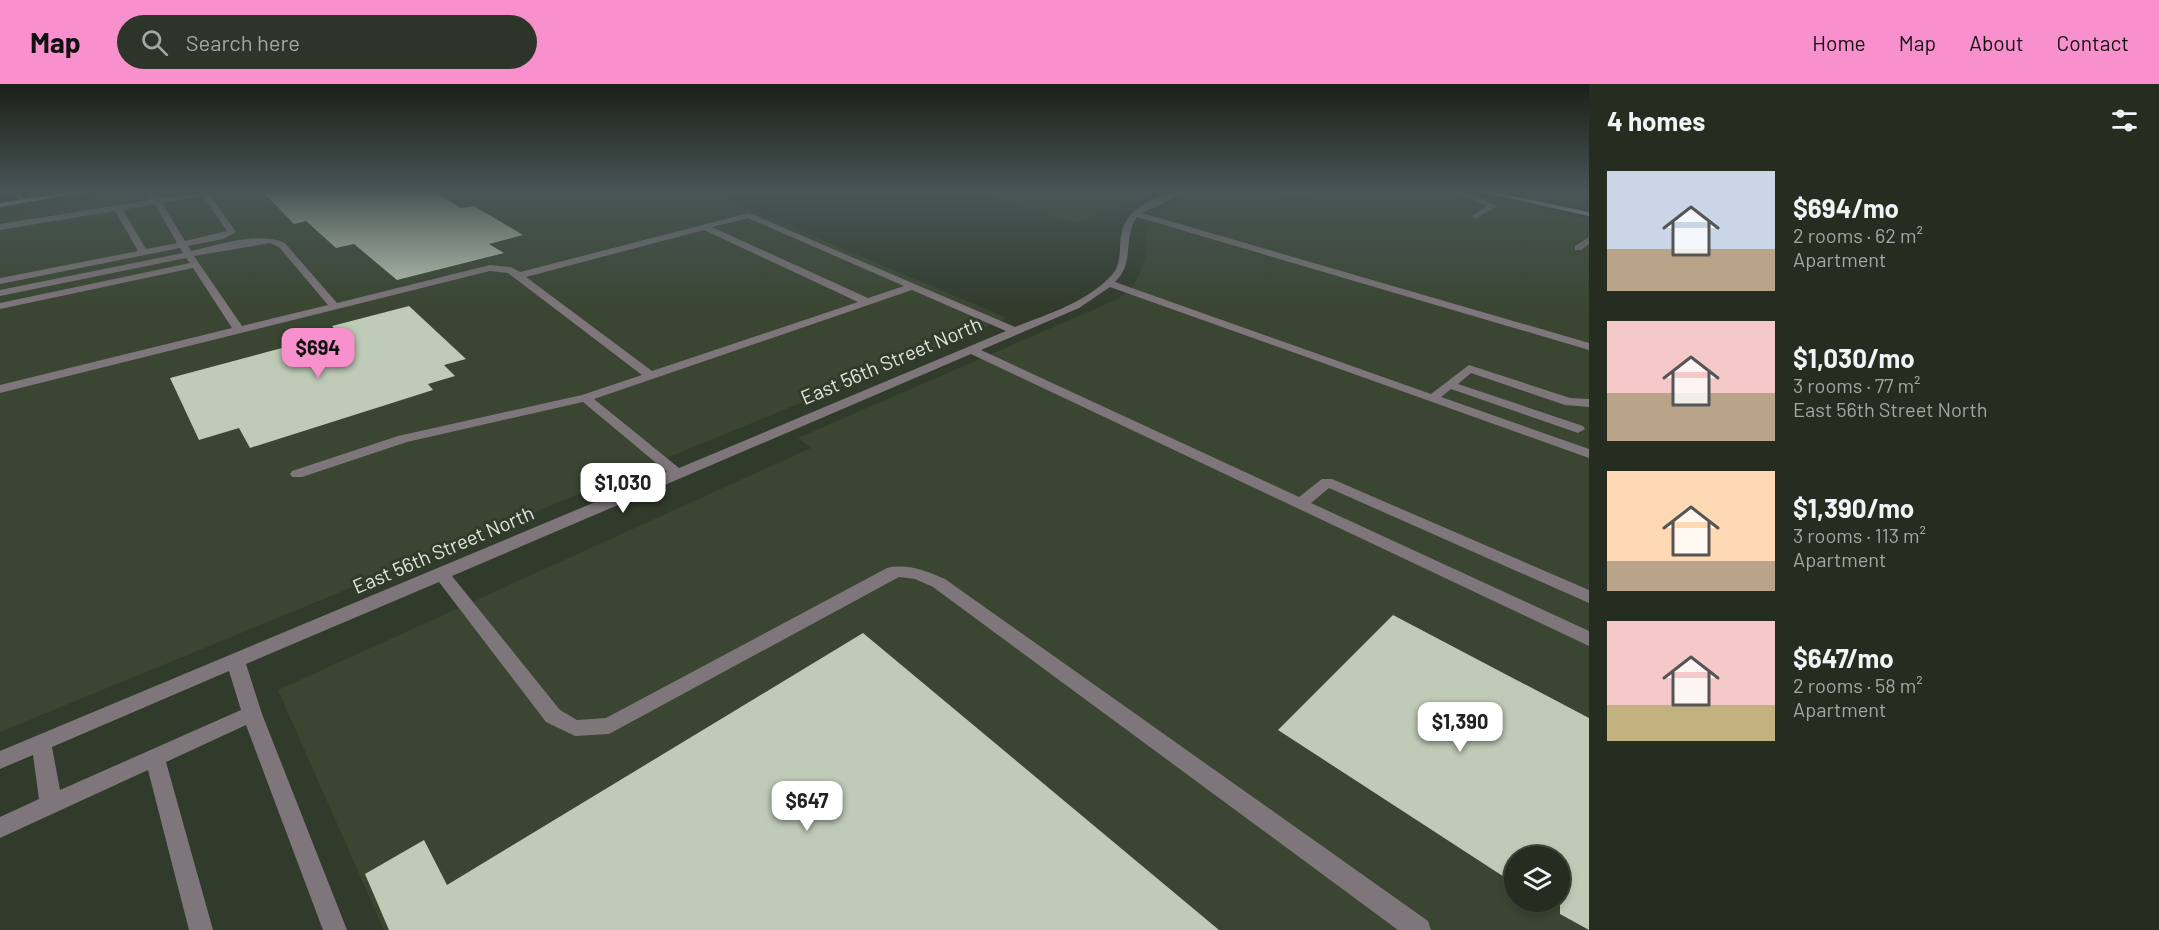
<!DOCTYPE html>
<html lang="en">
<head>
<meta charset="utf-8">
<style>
	:root { --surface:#252c20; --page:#2d3429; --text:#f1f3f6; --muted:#a3a7a5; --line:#42483e; --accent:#f790cd }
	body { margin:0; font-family:Barlow,sans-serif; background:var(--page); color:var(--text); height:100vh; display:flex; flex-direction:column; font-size:22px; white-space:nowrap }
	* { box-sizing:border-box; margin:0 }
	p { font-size:20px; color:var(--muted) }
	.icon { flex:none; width:33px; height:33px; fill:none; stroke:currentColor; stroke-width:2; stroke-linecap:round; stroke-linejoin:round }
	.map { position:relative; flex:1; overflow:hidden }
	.side { display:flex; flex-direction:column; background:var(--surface); width:570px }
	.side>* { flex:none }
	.controls { position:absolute; left:1504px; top:762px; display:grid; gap:12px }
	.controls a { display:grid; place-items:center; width:66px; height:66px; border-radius:50%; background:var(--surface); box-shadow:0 3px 9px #0003,0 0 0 2px var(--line); font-size:30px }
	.price { position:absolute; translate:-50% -51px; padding:0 14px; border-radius:12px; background:#fff; color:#222; font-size:20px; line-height:39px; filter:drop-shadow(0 2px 3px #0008) }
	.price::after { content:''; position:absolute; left:50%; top:36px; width:18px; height:14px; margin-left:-9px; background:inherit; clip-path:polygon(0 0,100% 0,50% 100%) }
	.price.selected { background:var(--accent); color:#111 }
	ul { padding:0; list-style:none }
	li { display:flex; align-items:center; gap:18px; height:150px; padding:0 18px }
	li span { display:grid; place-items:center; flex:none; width:168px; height:120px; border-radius:0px; color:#555 }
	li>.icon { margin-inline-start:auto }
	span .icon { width:72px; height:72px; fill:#fffc; stroke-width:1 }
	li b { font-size:26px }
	h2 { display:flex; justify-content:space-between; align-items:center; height:72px; padding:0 18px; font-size:26px }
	header { display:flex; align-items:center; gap:36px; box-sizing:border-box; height:84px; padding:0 30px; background:var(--accent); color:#111 }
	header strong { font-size:28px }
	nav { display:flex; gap:33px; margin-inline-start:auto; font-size:21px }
	.search { width:420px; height:54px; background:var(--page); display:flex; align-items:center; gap:15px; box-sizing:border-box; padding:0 21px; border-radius:33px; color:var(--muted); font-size:22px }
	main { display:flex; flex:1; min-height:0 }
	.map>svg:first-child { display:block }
	.built { fill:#3a4631; fill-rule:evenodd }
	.building { fill:#bfcab7 }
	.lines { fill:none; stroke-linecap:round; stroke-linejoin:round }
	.minor { fill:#7f767b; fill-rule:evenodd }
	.major { fill:#c6b3bd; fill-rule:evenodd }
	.labels { text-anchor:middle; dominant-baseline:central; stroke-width:6; stroke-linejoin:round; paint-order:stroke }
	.street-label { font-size:20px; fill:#e1e7dd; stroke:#313b2b }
</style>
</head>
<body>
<header>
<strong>Map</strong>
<div class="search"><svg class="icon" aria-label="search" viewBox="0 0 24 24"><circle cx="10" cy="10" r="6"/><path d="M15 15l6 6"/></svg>Search here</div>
<nav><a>Home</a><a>Map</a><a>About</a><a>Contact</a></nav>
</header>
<main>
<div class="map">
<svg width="1589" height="846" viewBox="0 0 1589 846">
	<rect width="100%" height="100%" fill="#313b2b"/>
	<path class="built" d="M139,107H707L1007,234L0,648V130Z
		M972,107H1167L1074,139Z
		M1205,107H1456L1589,136V846H384L278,606L811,364L798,354L1118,215L1135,200L1146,173L1147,143L1156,130ZM1515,772H1560V818H1515Z
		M1501,107H1589V125Z"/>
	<path class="building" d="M262,107H434L461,124L474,122L523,151L489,160L504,169L397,196L354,160L336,164L306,137L294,140Z
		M409,222L466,275L444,281L455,292L428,300L433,306L250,364L239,344L199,356L170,294L338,249L332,242Z
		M1393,531L1589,634V846L1560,830V772H1515V800L1278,646Z
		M863,549L1219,846H389L365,790L424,756L447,801Z"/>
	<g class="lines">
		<path class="minor" d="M14,107H22L25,119H19Z
			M147,107H155L160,115L198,109L209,110L236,148L223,155L188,162L191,167C220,161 258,147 285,159L337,219L490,181L511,183L520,188L749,129L1015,243C1048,230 1087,218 1112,191C1123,178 1118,162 1122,147C1129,121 1164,107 1189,107L1142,129L1589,259V266L1137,133C1122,154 1136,177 1115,198L1431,310L1469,281L1570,314L1589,315V323L1565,321L1471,289L1458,300L1583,342L1585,345L1578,349L1451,305L1441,313L1589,365V374L1110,203L1079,224L981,266L1299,413L1322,395H1332L1589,506V519L1329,404L1311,419L1589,547V562L971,270L452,492L560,626L577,636L606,634L887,484C907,479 927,487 945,495L1428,837L1431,846H1398L933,503L915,495L899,493L609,650L575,652L546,638L439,498L246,580L262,630L347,846H323L246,641L166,678L213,846H189L148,686L0,754V733L39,715L33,671L0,685V667L667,388L583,318L407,358L302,393H292L290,390L292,387L398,352L582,311L642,291L508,189L490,187L0,309V301L232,244L193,184L0,225V219L190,179L186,174L0,212V206L183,169L180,164L0,200V194L138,167L115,127L0,146V140L152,116ZM198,113L204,114L227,147L185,157L162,119ZM155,120L177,159L146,165L123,126ZM748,134L904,202L868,214L712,143ZM704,146L858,218L652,287L526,193ZM270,159L279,163L328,221L242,242L194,172ZM912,206L1006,247L679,384L594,315ZM229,587L241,626L60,706L52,663Z
			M1263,107H1321L1298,113Z
			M1434,107H1480L1474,111L1497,122L1476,135L1472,133L1473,131L1487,122L1466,113Z
			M1504,107H1513L1504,113H1498V109Z
			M1589,153V160L1581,166H1575V162Z"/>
		<path class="major" d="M76,107H92L0,123V119Z
			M1476,107H1489L1589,128V132Z"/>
	</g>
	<linearGradient id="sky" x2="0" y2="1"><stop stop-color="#1b2018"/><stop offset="0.48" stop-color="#485555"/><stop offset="1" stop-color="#485555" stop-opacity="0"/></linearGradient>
	<rect width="1589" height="225" fill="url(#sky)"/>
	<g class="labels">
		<g class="street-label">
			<text transform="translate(891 276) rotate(-23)">East 56th Street North</text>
			<text transform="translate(443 465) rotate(-23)">East 56th Street North</text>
		</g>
	</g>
</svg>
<div class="controls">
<a><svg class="icon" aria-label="layers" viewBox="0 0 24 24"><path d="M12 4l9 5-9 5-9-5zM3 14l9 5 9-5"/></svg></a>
</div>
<b class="price selected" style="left:318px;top:295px">$694</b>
<b class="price" style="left:623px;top:430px">$1,030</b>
<b class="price" style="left:1460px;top:669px">$1,390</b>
<b class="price" style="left:807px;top:748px">$647</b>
</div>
<section class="side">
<h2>4 homes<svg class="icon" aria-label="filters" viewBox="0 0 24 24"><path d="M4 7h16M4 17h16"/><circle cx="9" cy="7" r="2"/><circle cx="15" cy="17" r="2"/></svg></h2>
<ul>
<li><span style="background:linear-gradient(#c9d6e8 65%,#b9a48a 0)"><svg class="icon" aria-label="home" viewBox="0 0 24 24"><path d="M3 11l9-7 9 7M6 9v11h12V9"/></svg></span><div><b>$694/mo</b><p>2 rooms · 62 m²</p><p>Apartment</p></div></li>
<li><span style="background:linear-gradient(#f6c9c9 60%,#b9a48a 0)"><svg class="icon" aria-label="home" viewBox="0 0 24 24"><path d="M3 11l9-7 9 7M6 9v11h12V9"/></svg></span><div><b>$1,030/mo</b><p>3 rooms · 77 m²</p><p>East 56th Street North</p></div></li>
<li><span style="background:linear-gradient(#ffd9b3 75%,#b9a48a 0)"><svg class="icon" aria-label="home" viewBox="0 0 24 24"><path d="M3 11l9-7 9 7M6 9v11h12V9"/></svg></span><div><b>$1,390/mo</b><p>3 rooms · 113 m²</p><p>Apartment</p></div></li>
<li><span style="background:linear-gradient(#f6c9c9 70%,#c2b280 0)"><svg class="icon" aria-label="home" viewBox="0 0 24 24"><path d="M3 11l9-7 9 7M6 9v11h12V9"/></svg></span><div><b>$647/mo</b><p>2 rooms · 58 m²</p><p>Apartment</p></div></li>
</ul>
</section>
</main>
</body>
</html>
